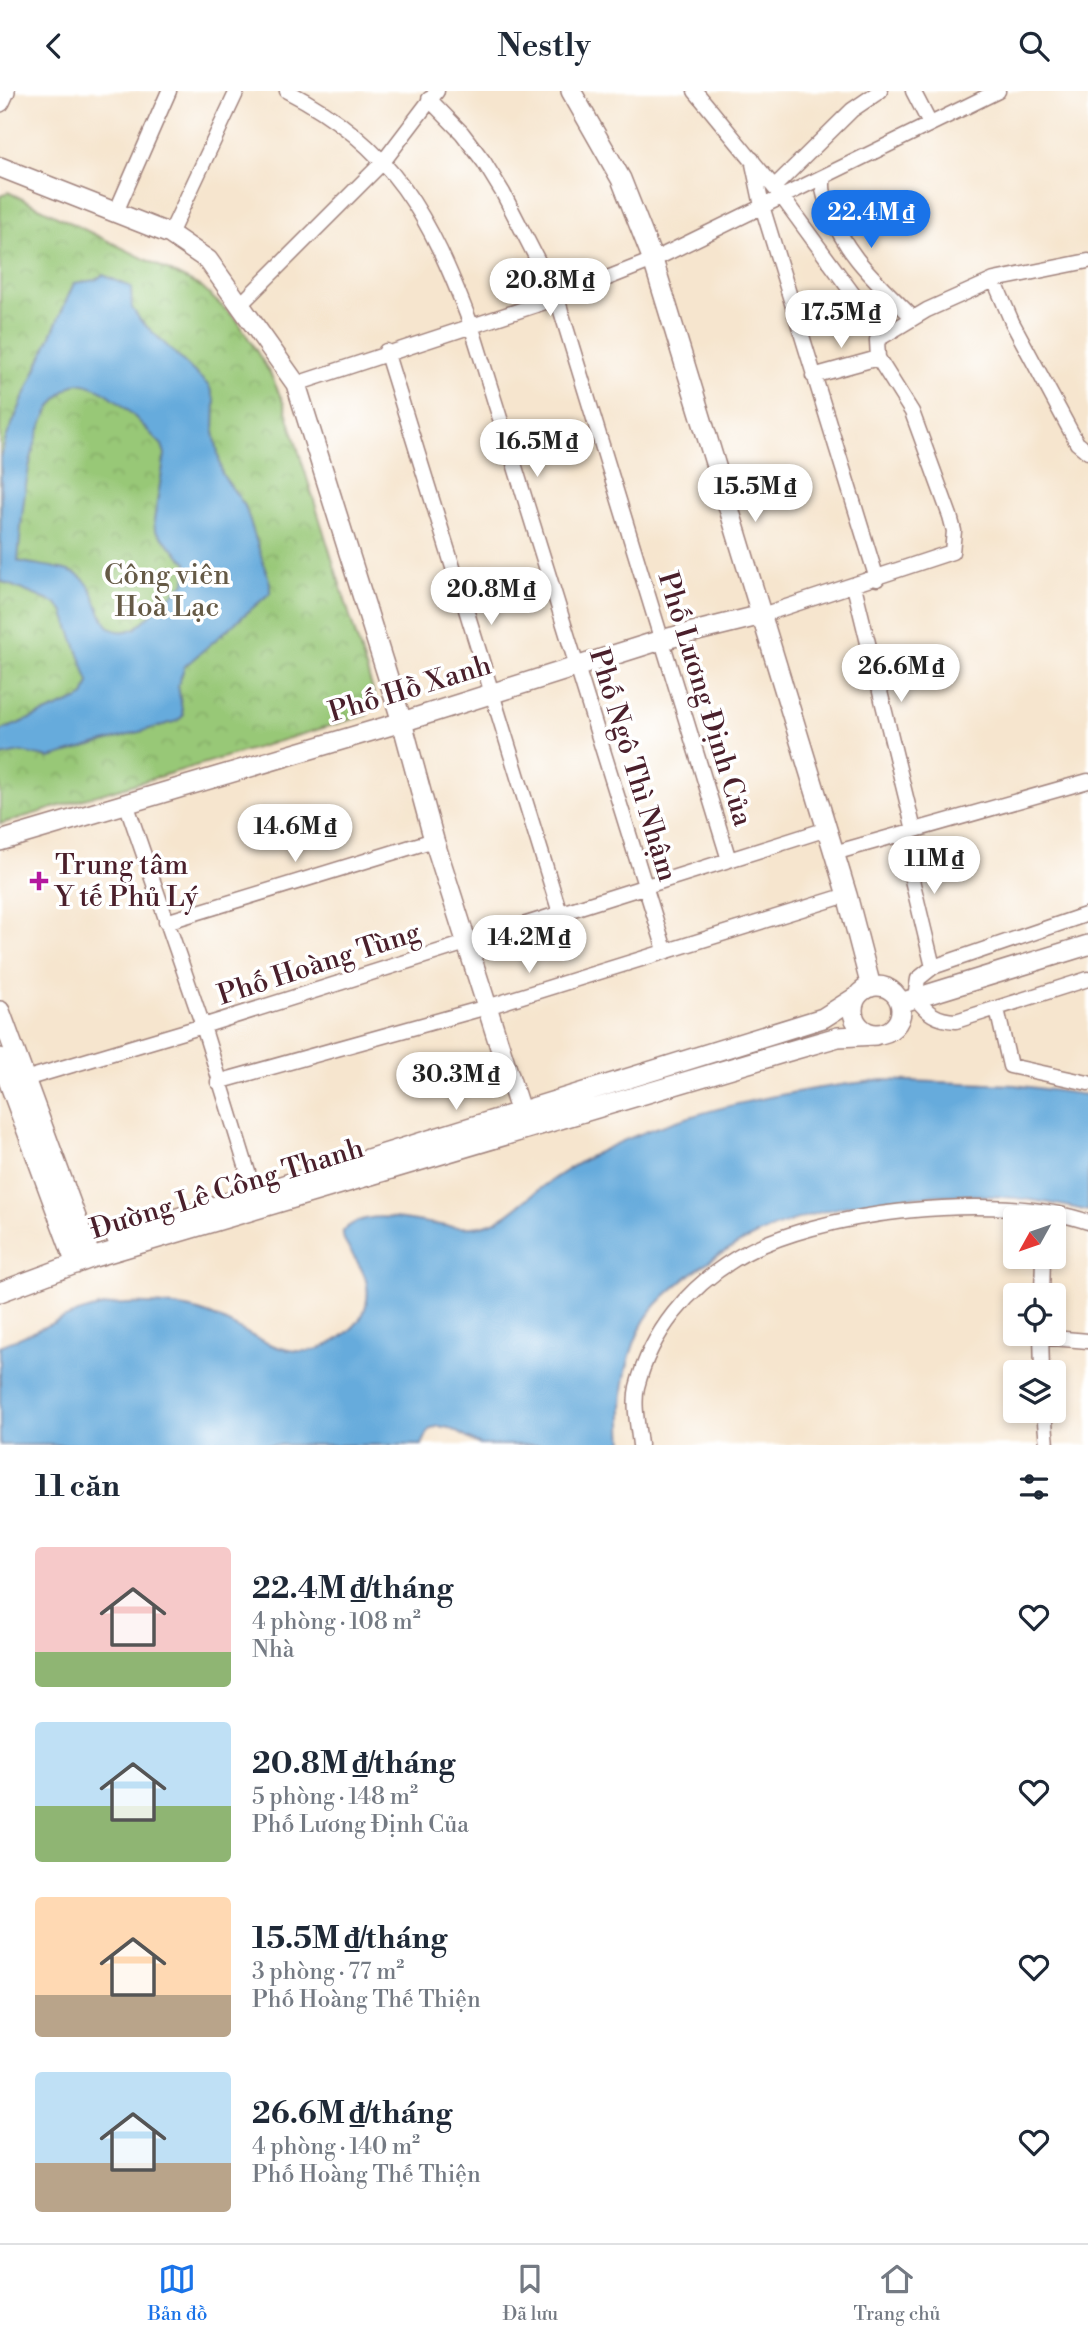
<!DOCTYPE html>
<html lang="vi">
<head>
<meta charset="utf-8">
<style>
	:root { --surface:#fff; --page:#f6f6f7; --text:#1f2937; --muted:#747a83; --line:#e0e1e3; --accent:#1a73e8 }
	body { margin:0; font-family:"Libre Bodoni",serif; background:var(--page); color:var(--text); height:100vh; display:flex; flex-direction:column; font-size:26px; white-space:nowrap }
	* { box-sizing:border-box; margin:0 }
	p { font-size:23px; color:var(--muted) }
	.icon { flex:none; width:38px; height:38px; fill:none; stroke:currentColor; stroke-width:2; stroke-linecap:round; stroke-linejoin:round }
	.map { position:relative; height:1354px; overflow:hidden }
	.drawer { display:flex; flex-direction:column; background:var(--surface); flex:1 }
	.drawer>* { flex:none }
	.needle { width:46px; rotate:230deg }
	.tools { position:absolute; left:1003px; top:1115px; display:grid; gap:14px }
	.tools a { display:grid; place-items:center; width:63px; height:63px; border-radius:7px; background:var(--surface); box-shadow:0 4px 10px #0003; font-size:35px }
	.price { position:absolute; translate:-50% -60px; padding:0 16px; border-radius:24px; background:#fff; color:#222; font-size:23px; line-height:46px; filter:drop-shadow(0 2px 4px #0008) }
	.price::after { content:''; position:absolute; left:50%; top:42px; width:21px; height:16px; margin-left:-10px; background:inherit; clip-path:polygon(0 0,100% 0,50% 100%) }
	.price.current { background:var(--accent); color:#fff }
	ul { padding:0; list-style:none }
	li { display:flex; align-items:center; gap:21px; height:175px; padding:0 35px }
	li span { display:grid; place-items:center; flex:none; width:196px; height:140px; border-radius:7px; color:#555 }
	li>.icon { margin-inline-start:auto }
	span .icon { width:84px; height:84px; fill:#fffc; stroke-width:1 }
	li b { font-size:30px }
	h2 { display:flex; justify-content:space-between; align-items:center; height:84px; padding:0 35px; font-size:30px }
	header { display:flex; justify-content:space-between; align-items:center; height:91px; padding:0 35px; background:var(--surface); font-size:32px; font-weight:600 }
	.dock { display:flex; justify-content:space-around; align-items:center; height:98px; border-top:2px solid var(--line); background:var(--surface); font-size:19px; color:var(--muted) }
	.dock a { display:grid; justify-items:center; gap:4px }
	.dock .current { color:var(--accent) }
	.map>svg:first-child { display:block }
	.park { fill:url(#park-crowns); stroke:#717451; stroke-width:2 }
	.water { fill:#66abdc; stroke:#586584; stroke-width:2; fill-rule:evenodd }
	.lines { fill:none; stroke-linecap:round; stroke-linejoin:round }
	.street-casing { stroke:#a0827c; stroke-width:17 }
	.secondary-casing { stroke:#a0827c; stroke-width:22 }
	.street { stroke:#fff; stroke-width:14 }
	.secondary { stroke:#fff; stroke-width:19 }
	.poi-dot { fill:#b5179e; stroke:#fff; stroke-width:2.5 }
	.labels { text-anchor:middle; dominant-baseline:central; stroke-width:7; stroke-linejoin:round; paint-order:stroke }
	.park-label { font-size:28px; fill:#655a46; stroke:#fff }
	.street-label { font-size:28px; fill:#4a1f2b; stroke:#fff }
	.poi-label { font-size:28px; fill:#4a1f2b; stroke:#fff; text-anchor:start }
</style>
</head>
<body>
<header><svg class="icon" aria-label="back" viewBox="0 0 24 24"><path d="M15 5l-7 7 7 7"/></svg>Nestly<svg class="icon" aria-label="search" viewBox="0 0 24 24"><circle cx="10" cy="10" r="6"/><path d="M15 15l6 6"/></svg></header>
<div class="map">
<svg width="1088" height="1354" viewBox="0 0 1088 1354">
	<defs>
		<pattern id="park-crowns" width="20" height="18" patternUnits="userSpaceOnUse" patternTransform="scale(1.75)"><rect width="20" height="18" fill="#98c877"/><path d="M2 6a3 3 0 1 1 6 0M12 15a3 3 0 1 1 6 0" fill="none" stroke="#84ab67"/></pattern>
	</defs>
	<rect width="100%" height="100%" fill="#fff"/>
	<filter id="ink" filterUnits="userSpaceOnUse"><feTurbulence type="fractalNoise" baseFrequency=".0143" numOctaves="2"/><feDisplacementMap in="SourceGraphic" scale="14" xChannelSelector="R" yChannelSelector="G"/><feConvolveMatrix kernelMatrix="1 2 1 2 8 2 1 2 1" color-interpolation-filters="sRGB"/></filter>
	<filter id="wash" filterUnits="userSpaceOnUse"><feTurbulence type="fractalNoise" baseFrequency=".00686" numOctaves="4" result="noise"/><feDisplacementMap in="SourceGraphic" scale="28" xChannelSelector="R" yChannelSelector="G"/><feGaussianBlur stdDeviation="1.57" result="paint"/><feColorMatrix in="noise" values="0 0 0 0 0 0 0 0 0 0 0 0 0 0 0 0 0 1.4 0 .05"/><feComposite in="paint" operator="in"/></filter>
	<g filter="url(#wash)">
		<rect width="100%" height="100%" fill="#f6e5ce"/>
		<path class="park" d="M8,101L200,195L237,229L270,282L284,313L376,609L367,624L0,733V105Z"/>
		<path class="water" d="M103,184L131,196L132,217L141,230L209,295L215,310L214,341L222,383L245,415L270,492V502L185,575L178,594L183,625L177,630L50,667L21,661L0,665V640L79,608L84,605L89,591L63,520L57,513L0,490L1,367L6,347L74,192L95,189ZM78,292C112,295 138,331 162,354L165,363L154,429L155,439L187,472L185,492L136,537C95,554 103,503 82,487C67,475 36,475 18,470C23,422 26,313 78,292Z
			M884,989L1015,994L1088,1004V1120C962,1089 804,1101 696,1179C677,1194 652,1213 641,1236C622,1277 620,1310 623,1354H480L449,1337L438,1335L429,1339L422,1354H0V1255C39,1240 83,1213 125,1213C149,1212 177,1214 199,1220C246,1233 286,1282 337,1249C346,1243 358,1233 363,1223C381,1179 340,1161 343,1140C377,1106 445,1148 488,1133C504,1128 516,1116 528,1107C547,1091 569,1077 591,1065C675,1021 790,998 884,989Z"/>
	</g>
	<g filter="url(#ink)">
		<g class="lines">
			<g class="street-casing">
				<path id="street" d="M287,0C394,55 430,126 471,234L665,859
					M695,0L782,106L883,244
					M913,0L930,33
					M429,8L462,42L484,71L503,102L557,207L729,769
					M752,68L762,115L877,488
					M824,86C821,97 825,107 829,118C846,166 878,191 913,227
					M774,96L852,19L880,0
					M116,121L169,0
					M170,143L237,0
					M994,189L1012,231L1077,352L1088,361
					M241,213L383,71L437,0
					M386,260L560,822
					M813,285L878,267
					M296,293L557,207L653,169L998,0
					M854,495L914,739
					M762,524L952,461L954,440L950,425L912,321L878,267L877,249L927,219L994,189L1088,170
					M126,712L203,935L255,1104
					M901,743L933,876
					M834,762L1088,690
					M1088,823L933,876L918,888L915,906C927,922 936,929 956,930L1088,888
					M166,831L434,749
					M997,918L1010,975L1088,992
					M25,988L203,935L827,738
					M218,991L487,916L847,804
					M1042,1204L1043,1166
					M1041,1242L1042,1281
					M1041,1246L1088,1250
					M1044,1320L1047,1354
					M640,1354C638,1335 633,1314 637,1296C651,1241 688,1197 735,1168C815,1119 1000,1100 1088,1131"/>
			</g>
			<g class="secondary-casing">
				<path id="secondary" d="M571,0L621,88L653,169L847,804L871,896
					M0,11L5,0
					M0,76L170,143L208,169L296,293L402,631L434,749L526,1038
					M0,750L402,631L661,549L762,524
					M853 919a24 24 0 1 1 48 0a24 24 0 1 1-48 0Z
					M900,912L1088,854
					M0,920L91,1167
					M0,967L76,1173
					M116,1146L823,927L856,906
					M0,1201L91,1167L786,961L838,946L876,944"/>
			</g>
			<use href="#street" class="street"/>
			<use href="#secondary" class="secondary"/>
		</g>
	</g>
	<path class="poi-dot" d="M35.5 779.5h7v7h7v7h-7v7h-7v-7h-7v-7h7z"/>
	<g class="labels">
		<g class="park-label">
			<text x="167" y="484">Công viên<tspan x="167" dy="32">Hoà Lạc</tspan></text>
		</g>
		<g class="street-label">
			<text transform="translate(410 598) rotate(-17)">Phố Hồ Xanh</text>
			<text transform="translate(705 608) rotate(73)">Phố Lương Định Của</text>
			<text transform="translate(633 674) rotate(73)">Phố Ngô Thì Nhậm</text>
			<text transform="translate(319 873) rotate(-18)">Phố Hoàng Tùng</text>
			<text transform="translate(227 1098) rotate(-17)">Đường Lê Công Thanh</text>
		</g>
		<g class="poi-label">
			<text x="55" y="774">Trung tâm<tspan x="55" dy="32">Y tế Phủ Lý</tspan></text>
		</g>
	</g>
</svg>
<div class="tools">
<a><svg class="needle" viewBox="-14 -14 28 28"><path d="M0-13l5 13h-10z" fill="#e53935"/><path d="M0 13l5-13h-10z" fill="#747a83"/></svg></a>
<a><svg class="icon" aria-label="locate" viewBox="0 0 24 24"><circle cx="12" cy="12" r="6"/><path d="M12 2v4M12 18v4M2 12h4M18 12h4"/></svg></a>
<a><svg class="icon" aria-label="layers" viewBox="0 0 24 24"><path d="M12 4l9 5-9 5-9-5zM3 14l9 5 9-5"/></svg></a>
</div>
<b class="price current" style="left:871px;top:159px">22.4M ₫</b>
<b class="price" style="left:550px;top:227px">20.8M ₫</b>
<b class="price" style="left:841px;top:259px">17.5M ₫</b>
<b class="price" style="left:537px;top:388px">16.5M ₫</b>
<b class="price" style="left:755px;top:433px">15.5M ₫</b>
<b class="price" style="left:491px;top:536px">20.8M ₫</b>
<b class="price" style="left:901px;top:613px">26.6M ₫</b>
<b class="price" style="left:295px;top:773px">14.6M ₫</b>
<b class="price" style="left:934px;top:805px">11M ₫</b>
<b class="price" style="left:529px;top:884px">14.2M ₫</b>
<b class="price" style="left:456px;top:1021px">30.3M ₫</b>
</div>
<section class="drawer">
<h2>11 căn<svg class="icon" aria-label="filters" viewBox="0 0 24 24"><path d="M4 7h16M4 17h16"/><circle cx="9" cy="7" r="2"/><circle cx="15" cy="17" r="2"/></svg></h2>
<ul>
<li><span style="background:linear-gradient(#f6c9c9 75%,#8fb573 0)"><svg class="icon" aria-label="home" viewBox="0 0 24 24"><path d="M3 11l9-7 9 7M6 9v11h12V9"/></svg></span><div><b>22.4M ₫/tháng</b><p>4 phòng · 108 m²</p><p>Nhà</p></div><svg class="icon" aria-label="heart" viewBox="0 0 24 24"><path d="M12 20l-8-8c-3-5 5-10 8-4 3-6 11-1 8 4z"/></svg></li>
<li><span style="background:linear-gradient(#bfe0f5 60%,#8fb573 0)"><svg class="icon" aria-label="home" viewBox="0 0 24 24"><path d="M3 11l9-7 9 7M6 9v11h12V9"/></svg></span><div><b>20.8M ₫/tháng</b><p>5 phòng · 148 m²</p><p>Phố Lương Định Của</p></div><svg class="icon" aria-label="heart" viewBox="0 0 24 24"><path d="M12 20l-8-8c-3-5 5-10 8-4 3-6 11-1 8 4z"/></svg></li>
<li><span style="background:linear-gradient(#ffd9b3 70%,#b9a48a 0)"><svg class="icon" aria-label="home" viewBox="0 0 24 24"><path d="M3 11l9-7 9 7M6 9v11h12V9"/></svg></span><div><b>15.5M ₫/tháng</b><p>3 phòng · 77 m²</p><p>Phố Hoàng Thế Thiện</p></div><svg class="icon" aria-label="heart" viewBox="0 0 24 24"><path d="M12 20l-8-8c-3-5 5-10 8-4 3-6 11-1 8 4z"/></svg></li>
<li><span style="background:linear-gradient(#bfe0f5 65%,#b9a48a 0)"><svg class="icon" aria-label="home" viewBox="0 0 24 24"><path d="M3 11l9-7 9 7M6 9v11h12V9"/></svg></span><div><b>26.6M ₫/tháng</b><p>4 phòng · 140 m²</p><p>Phố Hoàng Thế Thiện</p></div><svg class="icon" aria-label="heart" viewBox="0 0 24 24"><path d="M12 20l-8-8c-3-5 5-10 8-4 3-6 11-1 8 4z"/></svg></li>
</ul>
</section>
<nav class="dock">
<a class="current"><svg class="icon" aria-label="map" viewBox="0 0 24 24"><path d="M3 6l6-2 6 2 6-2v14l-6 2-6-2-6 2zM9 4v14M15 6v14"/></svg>Bản đồ</a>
<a><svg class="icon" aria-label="saved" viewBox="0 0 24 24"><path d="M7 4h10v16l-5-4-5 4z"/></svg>Đã lưu</a>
<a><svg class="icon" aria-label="home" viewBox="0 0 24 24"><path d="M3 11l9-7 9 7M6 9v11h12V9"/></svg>Trang chủ</a>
</nav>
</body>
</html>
